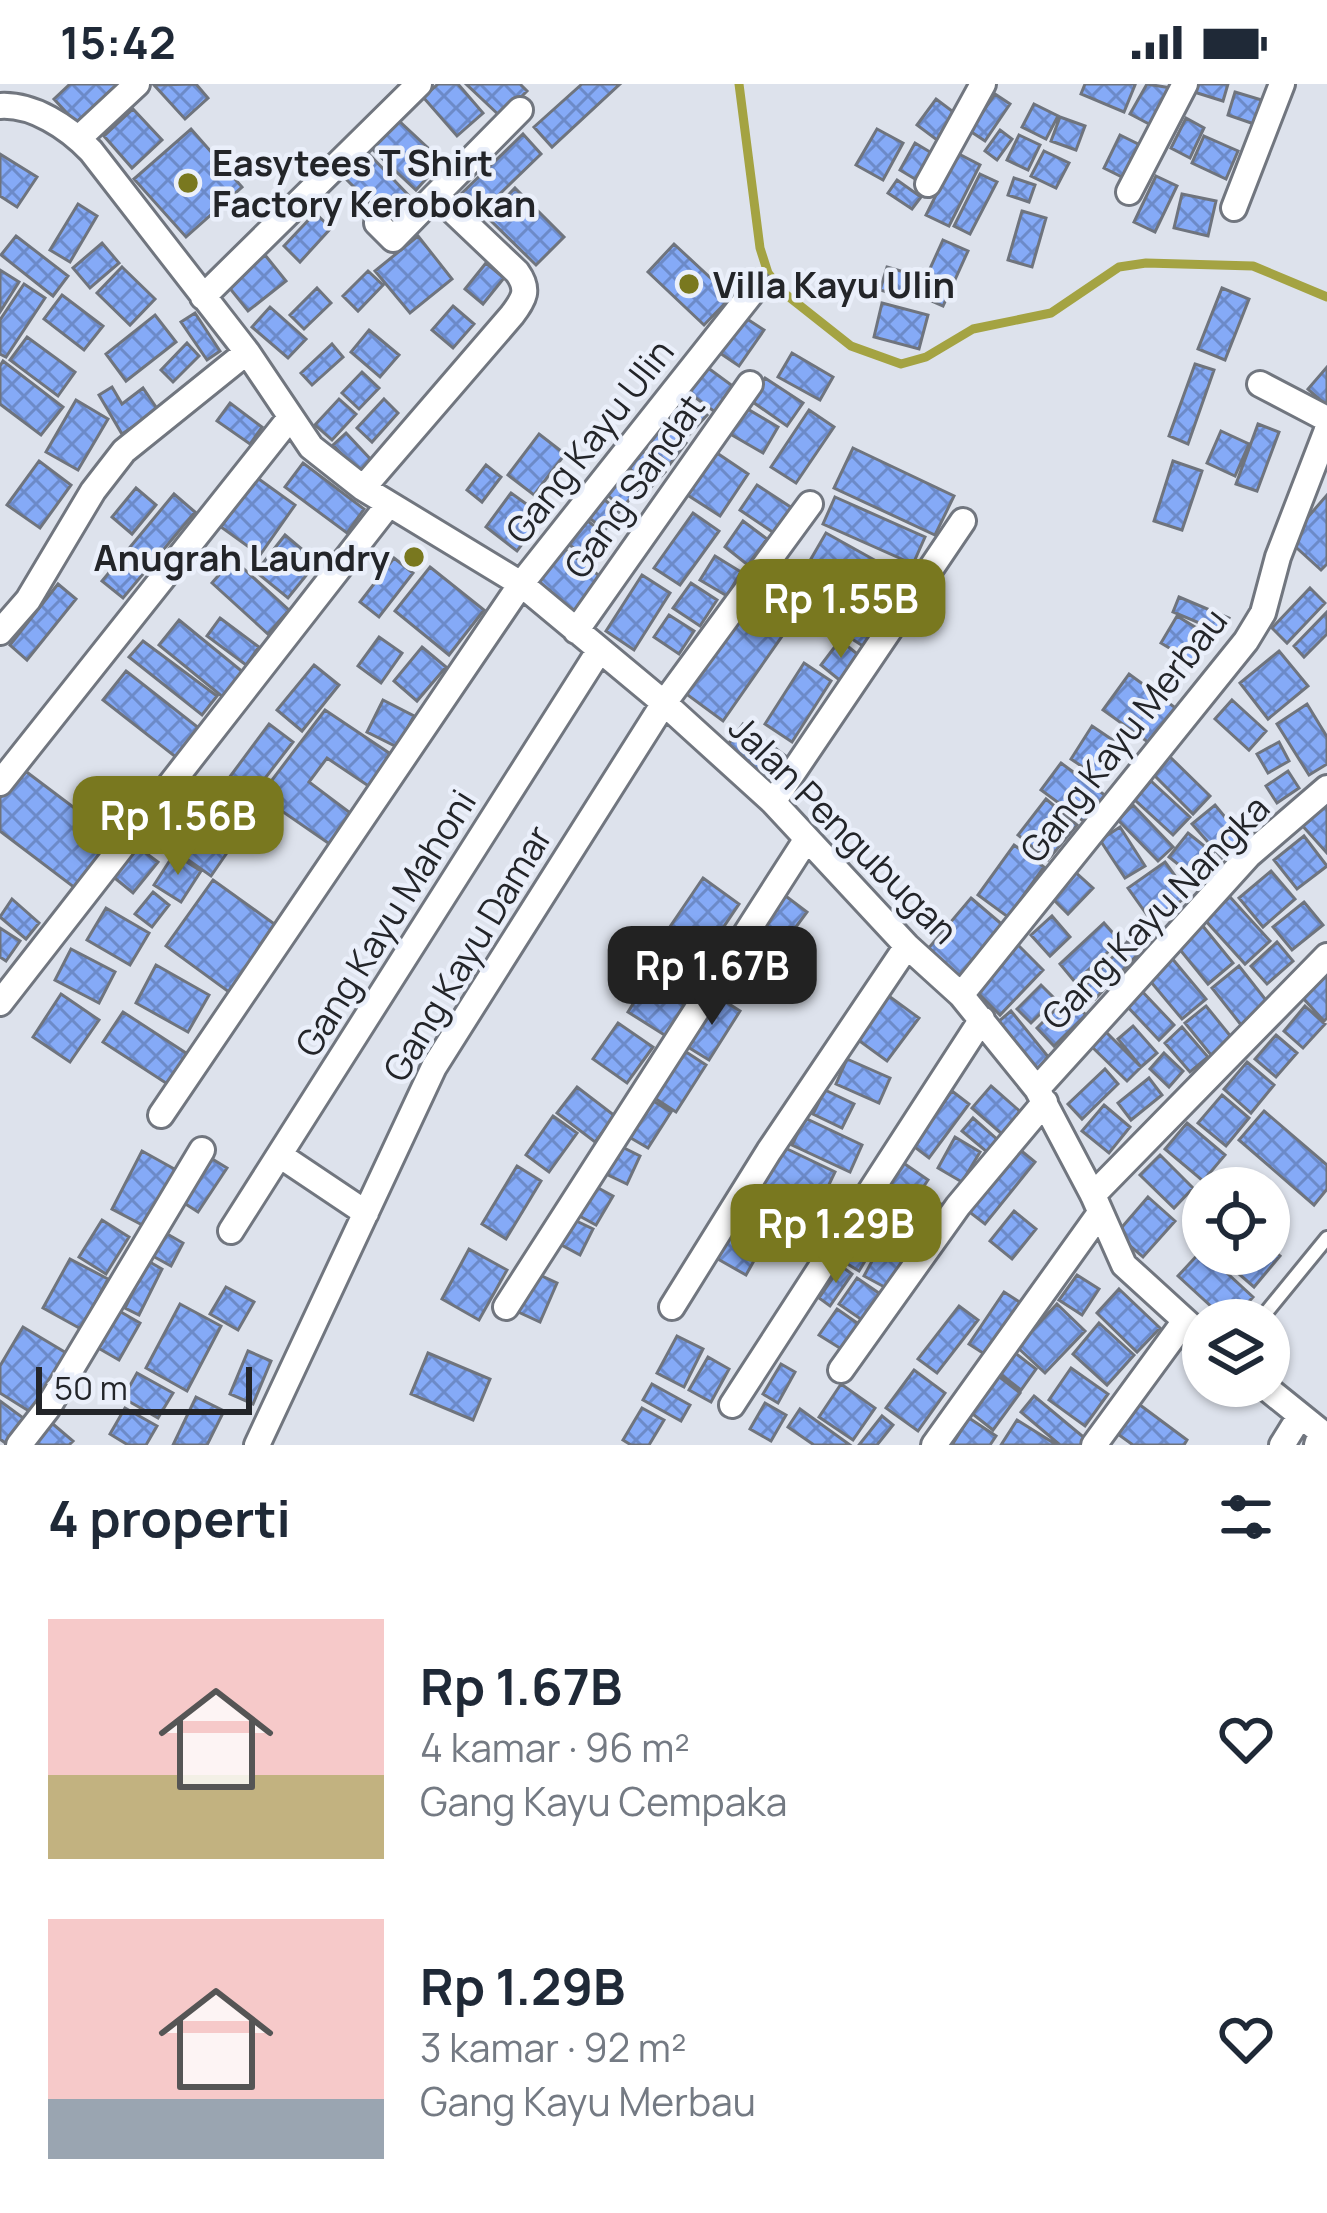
<!DOCTYPE html>
<html lang="id">
<head>
<meta charset="utf-8">
<style>
	:root { --surface:#fff; --page:#f2f2f3; --text:#1f2937; --muted:#747a83; --accent:#79781f }
	body { margin:0; font-family:Manrope,sans-serif; background:var(--page); color:var(--text); height:100vh; display:flex; flex-direction:column; font-size:45px; white-space:nowrap }
	* { box-sizing:border-box; margin:0 }
	p { font-size:39px; color:var(--muted) }
	.icon { flex:none; width:66px; height:66px; fill:none; stroke:currentColor; stroke-width:2; stroke-linecap:round; stroke-linejoin:round }
	.map { position:relative; height:1361px; overflow:hidden }
	.details { display:flex; flex-direction:column; background:var(--surface); flex:1 }
	.details>* { flex:none }
	.tools { position:absolute; left:1182px; top:1083px; display:grid; gap:24px }
	.tools a { display:grid; place-items:center; width:108px; height:108px; border-radius:50%; background:var(--surface); box-shadow:0 3px 9px #0004; font-size:60px }
	.scale { position:absolute; left:36px; bottom:30px; width:216px; box-sizing:border-box; padding-left:12px; border:6px solid #232529; border-top:0; font-size:33px; line-height:42px; white-space:nowrap; color:#232529; -webkit-text-stroke:9px #eaeffa; paint-order:stroke }
	.price { position:absolute; translate:-50% -102px; padding:0 27px; border-radius:24px; background:var(--accent); color:#fff; font-size:39px; line-height:78px; filter:drop-shadow(0 3px 6px #0008) }
	.price::after { content:''; position:absolute; left:50%; top:72px; width:36px; height:27px; margin-left:-18px; background:inherit; clip-path:polygon(0 0,100% 0,50% 100%) }
	.price.on { background:#222; color:#fff }
	ul { padding:0; list-style:none }
	li { display:flex; align-items:center; gap:36px; height:300px; padding:0 48px }
	li span { display:grid; place-items:center; flex:none; width:336px; height:240px; border-radius:0px; color:#555 }
	li>.icon { margin-inline-start:auto }
	span .icon { width:144px; height:144px; fill:#fffc; stroke-width:1 }
	li b { font-size:51px }
	h2 { display:flex; justify-content:space-between; align-items:center; height:144px; padding:0 48px; font-size:51px }
	.status { display:flex; justify-content:space-between; align-items:center; height:84px; padding:0 60px; background:var(--surface); direction:ltr }
	.status svg { height:33px; fill:currentColor }
	.map>svg:first-child { display:block }
	.lines { fill:none; stroke-linecap:round; stroke-linejoin:round }
	.stream { stroke:#a4a342; stroke-width:9 }
	.building { fill:url(#building-cross-hatch); stroke:#6f747d; stroke-width:3 }
	.service-casing { stroke:#71767f; stroke-width:18 }
	.minor-casing { stroke:#71767f; stroke-width:30 }
	.service { stroke:#fff; stroke-width:12 }
	.minor { stroke:#fff; stroke-width:24 }
	.poi-dot { fill:#79781f; stroke:#eaeffa; stroke-width:4.5 }
	.labels { text-anchor:middle; dominant-baseline:central; stroke-width:9; stroke-linejoin:round; paint-order:stroke }
	.poi-label { font-size:36px; font-weight:bold; fill:#232529; stroke:#eaeffa; text-anchor:start }
	.street-label { font-size:36px; fill:#232529; stroke:#eaeffa }
</style>
</head>
<body>
<div class="status"><b>15:42</b><svg viewBox="0 0 49 12"><path d="M0 12V9h3v3zM5 12V6h3v6zM10 12V3h3v9zM15 12V0h3v12zM26 1h20v11H26zM47 4h2v5h-2z"/></svg></div>
<div class="map">
<svg width="1327" height="1361" viewBox="0 0 1327 1361">
	<defs>
		<pattern id="building-cross-hatch" width="8" height="8" patternUnits="userSpaceOnUse" patternTransform="scale(3)"><rect width="8" height="8" fill="#85aaf7"/><path d="M0 0l8 8M0 8l8-8" fill="none" stroke="#6c8ac8"/></pattern>
	</defs>
	<rect width="100%" height="100%" fill="#dde2ec"/>
	<g class="lines">
		<path class="stream" d="M739,0L760,164L768,189L784,209L851,262L901,280L926,273L973,245L1051,229L1119,183L1146,179L1253,182L1327,213"/>
	</g>
	<path class="building" d="M70,0H118L76,39L54,15Z
		M196,0L208,14L185,35L154,1Z
		M438,0H458L483,29L457,52L423,13Z
		M466,0H520L527,7L501,33Z
		M582,0H620L552,63L534,43Z
		M1085,0H1133L1135,1L1124,28L1081,10Z
		M1147,0L1171,4L1151,41L1130,30Z
		M1197,0H1228L1223,17L1194,8Z
		M1235,8L1265,17L1257,41L1228,31Z
		M995,10L1010,20L985,57L970,47Z
		M936,15L960,33L941,59L917,41Z
		M1034,20L1058,32L1046,55L1022,43Z
		M133,25L162,56L132,84L104,52Z
		M1060,33L1085,42L1076,66L1051,57Z
		M1186,34L1204,44L1190,74L1171,64Z
		M397,35L442,77L416,106L370,63Z
		M191,45L242,103L186,153L134,95Z
		M877,45L903,59L883,96L856,81Z
		M1000,46L1012,55L997,76L985,67Z
		M523,50L541,70L480,129L462,109Z
		M1019,51L1040,61L1028,86L1007,76Z
		M1120,51L1140,61L1124,94L1104,84Z
		M1204,52L1238,67L1226,95L1192,79Z
		M915,59L940,74L925,101L900,86Z
		M1044,67L1069,79L1056,104L1031,92Z
		M367,68L415,118L392,141L343,92Z
		M957,69L980,81L949,142L926,131Z
		M0,70L37,93L17,123L0,112Z
		M980,90L997,98L970,150L954,142Z
		M1156,92L1177,102L1155,148L1134,138Z
		M1014,94L1035,101L1029,118L1008,111Z
		M897,96L921,113L912,125L888,109Z
		M515,104L564,153L536,181L487,133Z
		M1182,110L1216,117L1208,152L1174,144Z
		M78,120L97,132L70,178L50,166Z
		M1022,127L1046,134L1032,183L1008,176Z
		M315,129L331,144L300,178L284,162Z
		M16,152L68,192L53,212L1,171Z
		M418,152L452,195L410,229L375,187Z
		M943,156L968,167L943,222L918,211Z
		M102,159L119,179L90,204L73,184Z
		M674,160L731,213L704,241L648,188Z
		M265,171L286,197L248,227L228,202Z
		M486,179L504,194L483,220L465,205Z
		M122,183L155,215L130,241L97,209Z
		M887,183L911,190L905,213L880,206Z
		M0,186L19,198L0,228Z
		M368,187L383,201L358,227L343,212Z
		M24,200L45,214L6,273L0,270V236Z
		M317,204L331,219L304,245L290,231Z
		M1222,204L1249,215L1225,276L1198,265Z
		M62,211L103,242L84,266L44,235Z
		M882,219L928,231L919,265L874,253Z
		M453,222L474,240L453,264L432,246Z
		M270,223L306,255L288,274L252,243Z
		M195,229L220,267L207,276L181,238Z
		M155,231L176,258L126,297L106,270Z
		M741,231L764,246L739,282L717,267Z
		M369,246L399,271L380,293L351,268Z
		M27,253L75,288L58,312L10,276Z
		M187,259L199,272L173,298L161,286Z
		M332,260L343,273L312,301L301,289Z
		M792,269L833,293L820,316L778,293Z
		M3,277L63,323L41,351L0,320V282Z
		M1195,280L1214,286L1188,360L1169,352Z
		M704,281L734,303L715,328L685,306Z
		M1327,283V322L1308,305Z
		M362,288L379,304L359,325L342,309Z
		M765,294L803,319L787,342L750,316Z
		M112,303L122,320L143,304L158,326L122,350L99,311Z
		M683,309L707,331L686,354L662,333Z
		M339,315L356,330L332,356L315,341Z
		M384,315L398,329L372,358L357,344Z
		M76,316L108,335L78,386L46,368Z
		M230,319L262,343L250,360L217,337Z
		M741,321L778,343L763,369L725,347Z
		M809,326L834,343L796,399L771,383Z
		M657,337L686,359L670,380L641,359Z
		M1258,340L1279,348L1257,407L1236,400Z
		M1221,347L1249,360L1235,392L1207,379Z
		M346,349L375,380L362,392L333,361Z
		M539,350L565,370L534,411L508,391Z
		M639,364L665,388L650,404L625,380Z
		M853,364L954,412L935,451L834,404Z
		M714,367L748,390L720,432L686,410Z
		M39,377L71,401L40,444L7,421Z
		M1173,377L1202,387L1182,446L1154,437Z
		M303,379L364,425L347,449L285,403Z
		M486,381L501,393L482,418L467,406Z
		M623,383L643,400L622,424L602,406Z
		M256,393L295,421L260,471L221,443Z
		M757,401L792,424L774,449L740,426Z
		M136,404L156,421L132,450L112,433Z
		M511,409L543,432L517,467L486,443Z
		M174,410L195,428L123,514L102,497Z
		M599,411L619,428L605,446L584,430Z
		M1327,411V480L1321,486L1288,456Z
		M835,413L925,453L913,480L823,440Z
		M693,429L719,447L680,501L654,484Z
		M580,431L606,451L588,475L562,455Z
		M743,437L767,455L748,481L725,463Z
		M826,449L896,488L878,520L808,480Z
		M285,451L317,478L288,514L256,488Z
		M559,461L601,493L574,529L532,496Z
		M715,472L741,488L727,512L700,496Z
		M394,474L413,489L379,533L360,518Z
		M233,475L289,526L268,550L212,499Z
		M430,483L484,526L449,571L395,527Z
		M642,491L670,509L634,566L606,547Z
		M691,499L717,516L700,542L673,524Z
		M58,500L76,515L27,576L10,561Z
		M1310,504L1325,519L1287,559L1272,544Z
		M756,508L794,535L723,637L685,609Z
		M841,509L883,537L866,564L824,537Z
		M1179,513L1229,534L1223,549L1173,528Z
		M1327,528V550L1304,573L1294,562Z
		M669,531L694,547L679,570L654,553Z
		M1177,532L1213,554L1196,580L1161,559Z
		M220,534L259,563L246,581L207,552Z
		M179,536L244,589L224,614L159,561Z
		M379,553L402,569L381,599L358,582Z
		M840,556L861,573L842,598L821,581Z
		M143,557L217,612L202,631L129,573Z
		M422,563L446,583L417,617L394,597Z
		M1279,567L1308,602L1268,635L1240,599Z
		M804,579L831,597L792,658L765,640Z
		M314,581L339,601L302,647L277,626Z
		M126,587L200,645L177,674L103,616Z
		M1129,590L1177,625L1152,661L1103,626Z
		M383,616L414,632L397,663L367,648Z
		M1232,616L1266,647L1249,666L1215,635Z
		M1307,620L1327,653V680L1309,691L1277,640Z
		M325,626L392,671L370,703L327,674L309,698L353,731L331,761L260,712Z
		M269,640L293,658L249,715L226,698Z
		M743,640L787,673L769,698L724,666Z
		M1092,642L1120,661L1099,694L1071,675Z
		M1279,658L1289,677L1268,689L1257,670Z
		M1167,670L1210,712L1193,730L1150,687Z
		M1061,679L1106,712L1086,739L1041,706Z
		M20,683L113,753L75,804L0,747V709Z
		M1288,687L1299,704L1277,719L1266,702Z
		M1151,697L1190,733L1173,751L1135,716Z
		M210,700L253,731L211,792L167,761Z
		M1327,714V769L1299,738Z
		M1046,715L1077,741L1048,776L1018,751Z
		M1133,721L1173,763L1158,777L1118,736Z
		M1215,721L1244,756L1222,774L1192,740Z
		M1120,743L1145,782L1125,794L1100,756Z
		M1188,749L1213,769L1194,793L1169,773Z
		M1304,752L1327,782L1297,805L1274,776Z
		M135,761L158,778L133,809L111,791Z
		M1014,761L1044,783L1008,833L978,811Z
		M174,770L201,787L181,818L154,801Z
		M1165,778L1189,811L1152,838L1128,804Z
		M1073,786L1093,804L1068,830L1049,811Z
		M1271,787L1295,815L1263,843L1239,814Z
		M703,794L739,820L700,878L663,853Z
		M213,796L280,844L233,911L166,862Z
		M153,808L169,821L152,843L135,830Z
		M783,810L807,828L776,870L753,853Z
		M1230,813L1270,857L1245,880L1205,836Z
		M971,814L1005,843L961,895L927,866Z
		M12,815L39,839L26,855L0,833Z
		M1304,818L1323,841L1292,866L1273,843Z
		M106,824L149,849L130,881L87,856Z
		M1052,832L1070,853L1050,872L1031,851Z
		M1104,839L1120,857L1075,898L1060,880Z
		M1202,841L1233,879L1208,900L1177,862Z
		M0,844L20,857L6,877L0,873Z
		M1127,858L1139,869L1095,915L1083,904Z
		M1277,858L1293,877L1267,900L1251,882Z
		M751,860L774,876L745,917L721,900Z
		M1017,860L1043,886L1000,931L974,905Z
		M71,865L115,888L99,919L55,896Z
		M667,865L693,881L679,904L652,888Z
		M1170,872L1206,915L1182,935L1146,892Z
		M156,881L209,911L188,948L136,919Z
		M1239,882L1269,920L1242,942L1212,904Z
		M1327,890V934L1324,937L1302,913Z
		M647,897L685,921L666,952L628,928Z
		M1041,901L1055,915L1031,939L1017,925Z
		M1138,903L1174,941L1159,956L1123,918Z
		M61,910L99,936L70,978L33,953Z
		M886,910L919,934L887,977L854,953Z
		M715,911L740,927L709,976L683,960Z
		M1068,913L1086,931L1054,962L1037,944Z
		M1206,922L1232,954L1211,971L1185,939Z
		M1305,922L1325,940L1303,964L1284,947Z
		M1011,927L1050,975L1031,991L992,943Z
		M123,928L189,971L169,1001L103,958Z
		M618,939L653,963L627,999L593,975Z
		M1133,942L1157,969L1141,983L1118,955Z
		M1182,943L1208,973L1190,988L1165,959Z
		M1102,944L1141,983L1127,997L1088,959Z
		M1276,951L1297,969L1276,993L1255,975Z
		M680,964L706,981L676,1028L650,1011Z
		M1164,969L1183,987L1169,1003L1150,985Z
		M847,975L890,994L879,1019L836,1000Z
		M1247,978L1274,1001L1251,1029L1224,1005Z
		M1105,985L1118,1000L1082,1035L1068,1020Z
		M1149,994L1162,1011L1131,1036L1118,1019Z
		M991,1002L1023,1030L1004,1052L972,1024Z
		M577,1003L615,1032L595,1058L557,1029Z
		M825,1006L854,1020L842,1044L813,1030Z
		M952,1007L969,1020L929,1074L912,1061Z
		M1222,1011L1249,1034L1226,1062L1198,1039Z
		M647,1013L671,1028L648,1064L624,1050Z
		M1104,1021L1130,1043L1109,1069L1082,1047Z
		M1264,1027L1327,1081V1105L1314,1121L1239,1056Z
		M553,1032L577,1049L549,1088L526,1071Z
		M805,1034L862,1061L850,1088L792,1061Z
		M973,1034L998,1056L987,1068L962,1047Z
		M1187,1039L1225,1071L1203,1097L1165,1065Z
		M955,1053L980,1068L962,1098L938,1084Z
		M616,1060L640,1072L627,1100L602,1088Z
		M1013,1060L1035,1078L985,1140L963,1123Z
		M781,1062L835,1088L814,1132L760,1107Z
		M142,1067L178,1087L148,1144L112,1125Z
		M1160,1071L1193,1104L1174,1124L1140,1091Z
		M209,1073L227,1084L198,1128L181,1117Z
		M902,1078L928,1096L914,1117L888,1099Z
		M517,1082L541,1097L506,1155L482,1140Z
		M591,1100L613,1112L596,1141L574,1129Z
		M884,1107L904,1120L884,1149L865,1136Z
		M922,1110L943,1121L929,1146L908,1134Z
		M1148,1113L1175,1137L1143,1173L1116,1150Z
		M753,1114L795,1133L785,1153L744,1135Z
		M1014,1127L1036,1145L1012,1175L990,1157Z
		M568,1133L593,1145L580,1171L556,1158Z
		M102,1136L129,1153L106,1190L79,1173Z
		M901,1137L923,1152L907,1175L886,1161Z
		M734,1140L765,1157L746,1191L716,1174Z
		M859,1146L877,1157L859,1187L841,1176Z
		M162,1147L183,1159L171,1182L149,1170Z
		M1269,1163L1280,1172L1254,1203L1216,1170H1269Z
		M879,1164L907,1180L892,1207L864,1192Z
		M469,1165L507,1186L479,1236L442,1215Z
		M1202,1166L1253,1213L1232,1236H1226L1178,1192Z
		M70,1175L108,1195L81,1245L43,1224Z
		M148,1177L162,1185L139,1231L125,1224Z
		M841,1182L852,1190L830,1222L819,1214Z
		M531,1187L557,1199L540,1238L514,1226Z
		M1077,1191L1099,1205L1082,1231L1059,1216Z
		M857,1194L883,1212L865,1238L839,1220Z
		M226,1203L254,1218L238,1246L210,1230Z
		M1119,1205L1160,1244L1137,1268L1097,1229Z
		M1004,1208L1021,1219L986,1271L969,1260Z
		M180,1220L221,1242L187,1307L146,1284Z
		M1057,1220L1085,1247L1045,1289L1017,1263Z
		M959,1222L978,1236L937,1289L918,1275Z
		M114,1224L140,1239L119,1276L93,1261Z
		M837,1225L860,1241L843,1266L819,1251Z
		M1099,1239L1134,1271L1107,1301L1073,1270Z
		M23,1243L68,1270L32,1329L0,1309V1282Z
		M677,1252L703,1265L684,1303L657,1289Z
		M1010,1265L1036,1285L1021,1306L994,1285Z
		M248,1267L271,1277L253,1320L230,1310Z
		M428,1269L490,1295L473,1336L411,1310Z
		M708,1273L729,1285L711,1318L689,1306Z
		M781,1280L795,1288L778,1319L763,1310Z
		M1071,1284L1108,1310L1085,1342L1049,1316Z
		M914,1286L945,1309L918,1347L886,1324Z
		M137,1289L173,1309L158,1334L123,1314Z
		M997,1291L1020,1309L993,1346L969,1327Z
		M652,1300L690,1321L681,1337L643,1316Z
		M841,1300L875,1324L853,1356L819,1333Z
		M1034,1312L1087,1356L1083,1361H1060L1021,1328Z
		M196,1313L224,1327L207,1361H173Z
		M0,1317L26,1336L8,1361L0,1355Z
		M1136,1318L1187,1356L1184,1361H1133L1115,1348Z
		M765,1319L786,1331L771,1357L750,1345Z
		M125,1324L157,1342L146,1361H128L110,1350Z
		M642,1324L664,1336L649,1361H631L623,1356Z
		M800,1325L850,1361H814L788,1343Z
		M882,1332L893,1341L877,1361H859Z
		M969,1334L996,1352L990,1361H952Z
		M47,1335L73,1357L69,1361H25Z
		M1017,1336L1057,1361H1001Z"/>
	<g class="lines">
		<g class="service-casing">
			<path id="service" d="M1260,1236L1327,1154"/>
		</g>
		<g class="minor-casing">
			<path id="minor" d="M0,22C33,20 68,43 91,67L247,268L311,363L363,404L521,500L664,619L773,718L907,862L961,911L1037,1005L1093,1111L1124,1181L1203,1253
				M79,54L137,0
				M928,100L983,0
				M1129,108L1185,0
				M436,111L520,26
				M1234,124L1282,0
				M203,213L419,0
				M1260,300L1325,334L1327,342
				M363,404L512,231C524,215 530,206 517,188L436,111L393,155L377,139
				M576,547L750,300
				M0,548L28,516L93,407L124,367L247,268
				M0,699L289,335
				M773,718L963,437
				M961,911L1246,557L1263,529L1278,473L1327,346
				M0,919L389,420
				M1037,1005L1249,771L1327,704
				M161,1031L521,500L758,201
				M281,1072L366,1129
				M1093,1111L1327,872
				M231,1147L599,567
				M506,1223L806,756
				M672,1223L769,1067L907,862
				M841,1286L958,1122L1045,1018
				M1264,1302L1321,1348L1317,1361
				M732,1321L982,935
				M19,1361L47,1325L202,1066
				M257,1361L434,983L664,619L810,420
				M934,1361L1100,1129
				M1094,1361L1184,1238
				M1282,1361L1300,1332"/>
		</g>
		<use href="#service" class="service"/>
		<use href="#minor" class="minor"/>
	</g>
	<g class="poi-dot">
		<circle cx="188" cy="99" r="12"/>
		<circle cx="689" cy="200" r="12"/>
		<circle cx="414" cy="473" r="12"/>
	</g>
	<g class="labels">
		<g class="poi-label">
			<text x="212" y="78">Easytees T Shirt<tspan x="212" dy="41">Factory Kerobokan</tspan></text>
			<text x="713" y="200">Villa Kayu Ulin</text>
			<text x="390" y="473" text-anchor="end">Anugrah Laundry</text>
		</g>
		<g class="street-label">
			<text transform="translate(589 357) rotate(-52)">Gang Kayu Ulin</text>
			<text transform="translate(634 402) rotate(-55)">Gang Sandat</text>
			<text transform="translate(1123 651) rotate(-52)">Gang Kayu Merbau</text>
			<text transform="translate(844 745) rotate(45)">Jalan Pengubugan</text>
			<text transform="translate(1155 828) rotate(-46)">Gang Kayu Nangka</text>
			<text transform="translate(385 839) rotate(-58)">Gang Kayu Mahoni</text>
			<text transform="translate(467 869) rotate(-59)">Gang Kayu Damar</text>
		</g>
	</g>
</svg>
<div class="tools">
<a><svg class="icon" aria-label="locate" viewBox="0 0 24 24"><circle cx="12" cy="12" r="6"/><path d="M12 2v4M12 18v4M2 12h4M18 12h4"/></svg></a>
<a><svg class="icon" aria-label="layers" viewBox="0 0 24 24"><path d="M12 4l9 5-9 5-9-5zM3 14l9 5 9-5"/></svg></a>
</div>
<div class="scale">50 m</div>
<b class="price" style="left:841px;top:577px">Rp 1.55B</b>
<b class="price" style="left:178px;top:794px">Rp 1.56B</b>
<b class="price on" style="left:712px;top:944px">Rp 1.67B</b>
<b class="price" style="left:836px;top:1202px">Rp 1.29B</b>
</div>
<section class="details">
<h2>4 properti<svg class="icon" aria-label="filters" viewBox="0 0 24 24"><path d="M4 7h16M4 17h16"/><circle cx="9" cy="7" r="2"/><circle cx="15" cy="17" r="2"/></svg></h2>
<ul>
<li><span style="background:linear-gradient(#f6c9c9 65%,#c2b280 0)"><svg class="icon" aria-label="home" viewBox="0 0 24 24"><path d="M3 11l9-7 9 7M6 9v11h12V9"/></svg></span><div><b>Rp 1.67B</b><p>4 kamar · 96 m²</p><p>Gang Kayu Cempaka</p></div><svg class="icon" aria-label="heart" viewBox="0 0 24 24"><path d="M12 20l-8-8c-3-5 5-10 8-4 3-6 11-1 8 4z"/></svg></li>
<li><span style="background:linear-gradient(#f6c9c9 75%,#9aa5b1 0)"><svg class="icon" aria-label="home" viewBox="0 0 24 24"><path d="M3 11l9-7 9 7M6 9v11h12V9"/></svg></span><div><b>Rp 1.29B</b><p>3 kamar · 92 m²</p><p>Gang Kayu Merbau</p></div><svg class="icon" aria-label="heart" viewBox="0 0 24 24"><path d="M12 20l-8-8c-3-5 5-10 8-4 3-6 11-1 8 4z"/></svg></li>
</ul>
</section>
</body>
</html>
